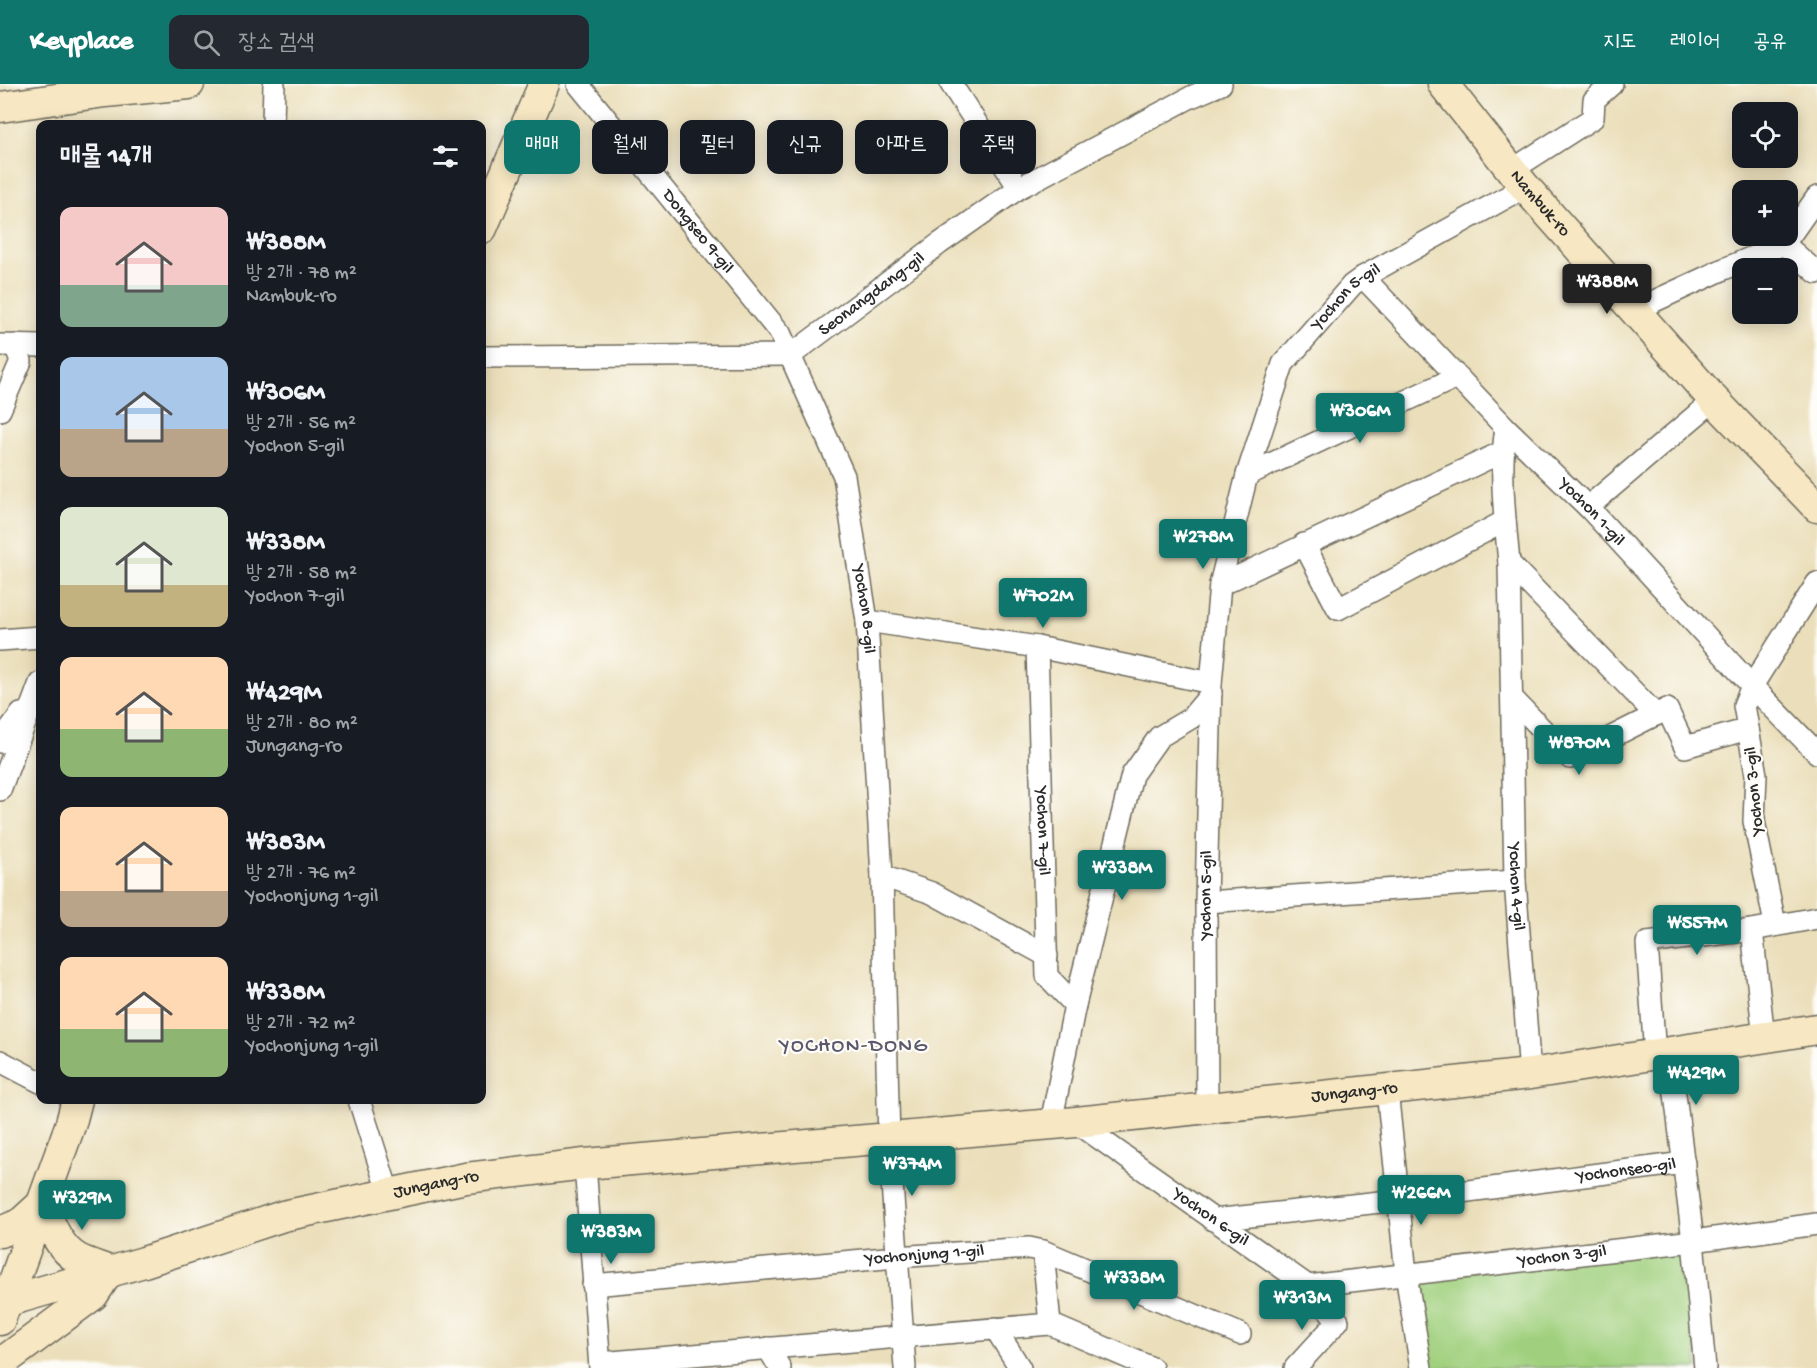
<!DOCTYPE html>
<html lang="ko">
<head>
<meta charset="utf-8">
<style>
	:root { --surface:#171b24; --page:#242831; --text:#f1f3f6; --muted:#9ea1a6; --accent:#0f766e }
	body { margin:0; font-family:"Gochi Hand","Poor Story",sans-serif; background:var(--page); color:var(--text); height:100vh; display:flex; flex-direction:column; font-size:22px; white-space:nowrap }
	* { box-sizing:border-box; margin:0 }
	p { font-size:20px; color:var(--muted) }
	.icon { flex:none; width:33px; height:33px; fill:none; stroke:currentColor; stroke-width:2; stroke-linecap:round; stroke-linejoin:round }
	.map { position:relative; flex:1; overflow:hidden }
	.details { position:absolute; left:36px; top:36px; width:450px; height:984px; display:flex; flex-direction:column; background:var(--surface); border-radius:12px; box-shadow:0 3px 15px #0003 }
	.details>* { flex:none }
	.top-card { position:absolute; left:504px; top:36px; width:570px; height:54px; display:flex; gap:12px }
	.controls { position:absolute; left:1732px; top:18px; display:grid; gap:12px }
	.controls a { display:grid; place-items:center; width:66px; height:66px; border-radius:12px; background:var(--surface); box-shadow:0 3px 15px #0003; font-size:30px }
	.price { position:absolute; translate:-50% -51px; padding:0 14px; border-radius:6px; background:var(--accent); color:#fff; font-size:20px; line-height:39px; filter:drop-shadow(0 2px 3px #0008) }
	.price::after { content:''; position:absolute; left:50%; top:36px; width:18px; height:14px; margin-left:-9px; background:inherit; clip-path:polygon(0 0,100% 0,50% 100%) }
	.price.selected { background:#222; color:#fff }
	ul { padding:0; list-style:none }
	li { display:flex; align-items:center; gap:18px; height:150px; padding:0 24px }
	li span { display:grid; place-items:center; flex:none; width:168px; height:120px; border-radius:12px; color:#555 }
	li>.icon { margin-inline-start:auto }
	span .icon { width:72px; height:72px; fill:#fffc; stroke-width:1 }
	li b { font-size:26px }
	h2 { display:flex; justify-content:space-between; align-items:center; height:72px; padding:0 24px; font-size:26px }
	.tag { padding:0 21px; border-radius:12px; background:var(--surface); box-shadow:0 3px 15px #0003; font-size:21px; line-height:54px }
	.tag.selected { background:var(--accent); color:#fff }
	header { display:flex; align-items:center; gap:36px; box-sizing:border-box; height:84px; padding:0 30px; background:var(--accent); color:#fff }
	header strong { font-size:28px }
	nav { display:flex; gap:33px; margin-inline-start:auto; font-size:21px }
	.search { width:420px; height:54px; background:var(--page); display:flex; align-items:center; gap:15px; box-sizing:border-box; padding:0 21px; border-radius:12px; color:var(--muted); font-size:22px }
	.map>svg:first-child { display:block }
	.green { fill:#a0d07e; stroke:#667e54; stroke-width:1.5 }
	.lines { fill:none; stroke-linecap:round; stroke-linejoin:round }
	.street-casing { stroke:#6e6a5d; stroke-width:24 }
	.secondary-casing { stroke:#6e6a5d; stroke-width:33 }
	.street { stroke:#fff; stroke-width:21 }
	.secondary { stroke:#f7e8c3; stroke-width:30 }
	.labels { text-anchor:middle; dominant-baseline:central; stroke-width:4.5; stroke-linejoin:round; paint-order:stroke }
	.street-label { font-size:18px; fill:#2b2b2b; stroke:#fdfcf7 }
	.quarter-label { font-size:21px; letter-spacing:1.5px; fill:#5c596e; stroke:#fdfcf7 }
</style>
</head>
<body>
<header>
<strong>Keyplace</strong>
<div class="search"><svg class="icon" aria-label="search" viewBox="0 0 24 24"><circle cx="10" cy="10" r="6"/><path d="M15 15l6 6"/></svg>장소 검색</div>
<nav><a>지도</a><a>레이어</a><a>공유</a></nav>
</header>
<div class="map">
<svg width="1817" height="1284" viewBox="0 0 1817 1284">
	<rect width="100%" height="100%" fill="#fdfcf7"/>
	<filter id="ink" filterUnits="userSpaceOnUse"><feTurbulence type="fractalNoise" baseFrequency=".0167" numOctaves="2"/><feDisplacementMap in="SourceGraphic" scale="12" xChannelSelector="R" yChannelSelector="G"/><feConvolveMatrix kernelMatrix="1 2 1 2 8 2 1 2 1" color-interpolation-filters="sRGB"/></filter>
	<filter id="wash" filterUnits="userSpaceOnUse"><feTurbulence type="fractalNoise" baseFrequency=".008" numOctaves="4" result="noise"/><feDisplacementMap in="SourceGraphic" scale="24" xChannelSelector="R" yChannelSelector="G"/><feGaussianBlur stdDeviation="1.35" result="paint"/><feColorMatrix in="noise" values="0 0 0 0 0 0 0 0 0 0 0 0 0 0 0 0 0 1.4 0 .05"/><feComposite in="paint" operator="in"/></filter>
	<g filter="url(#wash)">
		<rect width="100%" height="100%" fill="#ebdfbb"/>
		<path class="green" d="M1687,1162L1698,1284H1427L1414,1194Z"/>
	</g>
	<g filter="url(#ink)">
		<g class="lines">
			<g class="street-casing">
				<g id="street">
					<path id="s1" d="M578,0L780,249L844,392L867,537L882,792L889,1056L905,1284"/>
					<path d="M951,0L1019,104"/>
					<path d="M273,40L274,0"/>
					<path d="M1512,86L1593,34L1594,16L1612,0"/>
					<path d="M1784,160L1817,189"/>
					<path id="s2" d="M1363,193L1506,344L1588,423L1752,602L1817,669"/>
					<path d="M1635,226L1724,185L1784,160L1817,113"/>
					<path d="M0,261L40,262"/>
					<path id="s3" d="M482,273L791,271L939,160L1019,104L1191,13L1221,0"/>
					<path d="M0,326L21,277L15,261"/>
					<path id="s4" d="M1506,344C1499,388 1505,434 1509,479L1515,797L1530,990"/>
					<path d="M1247,391L1457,293"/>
					<path d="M1588,423L1714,316"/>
					<path d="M1304,460L1338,525L1505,437"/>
					<path d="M1509,479L1656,631"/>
					<path d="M1220,501L1502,368"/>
					<path d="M867,537L1037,563L1211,599"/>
					<path d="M0,556L40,553"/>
					<path id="s5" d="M1037,563L1047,892L1075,921"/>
					<path d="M1512,614L1570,674L1667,625L1685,663L1748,645"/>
					<path d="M0,658L21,630"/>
					<path d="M0,706L40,599"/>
					<path d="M882,792L932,809L1047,872"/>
					<path d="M1206,818L1515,797"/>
					<path d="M1775,840L1754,737L1756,691L1744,621L1752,602L1817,499"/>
					<path d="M1752,846L1764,954"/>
					<path d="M1670,969L1693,1157L1705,1284"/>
					<path d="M1655,972L1647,859L1752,846L1817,834"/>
					<path d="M0,977L40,998"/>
					<path d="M1387,1006L1406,1190L1421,1284"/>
					<path d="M359,1016L389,1111"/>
					<path id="s6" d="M1207,1024L1206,818L1211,599L1220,501L1247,391L1283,280L1352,201L1363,193L1525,103"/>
					<path id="s7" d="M1076,1038L1308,1202L1338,1237L1295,1284"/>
					<path d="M1051,1039L1075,921L1132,691L1159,653L1191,634L1211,610"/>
					<path d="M585,1080L600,1284"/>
					<path id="s8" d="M1213,1136L1399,1116L1684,1079"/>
					<path d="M1043,1167L1050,1240"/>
					<path id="s9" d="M593,1201L896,1173L1029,1164L1043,1167L1240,1250"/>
					<path id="s10" d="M1308,1202L1693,1157L1817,1140"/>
					<path d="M995,1244L1020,1284"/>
					<path d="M768,1264L780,1284"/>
					<path d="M600,1279L1050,1240L1152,1284"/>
				</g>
			</g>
			<g class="secondary-casing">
				<g id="secondary">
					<path id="s11" d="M1443,0L1525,103L1714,316L1817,423"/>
					<path d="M0,23L105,8L189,0"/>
					<path d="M482,144L544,0"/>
					<path d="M0,1148L20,1140L42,1120C50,1139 58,1164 78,1175C88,1180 99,1183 109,1187L93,1211L0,1280"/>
					<path id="s12" d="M0,1212L8,1217L144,1178L283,1132L466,1094L585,1080L1076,1038L1530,990L1817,945"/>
					<path d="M0,1236L71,1039L77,1016"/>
				</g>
			</g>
			<use href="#street" class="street"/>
			<use href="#secondary" class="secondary"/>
		</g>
	</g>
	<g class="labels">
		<g class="street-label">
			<text stroke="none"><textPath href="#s11" startOffset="154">Nambuk-ro</textPath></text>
			<text stroke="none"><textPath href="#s1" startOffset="190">Dongseo 9-gil</textPath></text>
			<text stroke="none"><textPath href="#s3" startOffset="410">Seonangdang-gil</textPath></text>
			<text stroke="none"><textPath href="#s6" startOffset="846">Yochon 5-gil</textPath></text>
			<text stroke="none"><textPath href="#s2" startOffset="328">Yochon 1-gil</textPath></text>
			<text stroke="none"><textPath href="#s1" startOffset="612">Yochon 8-gil</textPath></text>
			<text transform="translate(1755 707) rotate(-95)">Yochon 3-gil</text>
			<text stroke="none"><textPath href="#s5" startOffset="184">Yochon 7-gil</textPath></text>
			<text stroke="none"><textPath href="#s4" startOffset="459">Yochon 4-gil</textPath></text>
			<text stroke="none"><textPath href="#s6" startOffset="213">Yochon 5-gil</textPath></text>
			<text stroke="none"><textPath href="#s12" startOffset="1377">Jungang-ro</textPath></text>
			<text stroke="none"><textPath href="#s8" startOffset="416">Yochonseo-gil</textPath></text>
			<text stroke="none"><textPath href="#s12" startOffset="454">Jungang-ro</textPath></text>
			<text stroke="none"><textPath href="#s7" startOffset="165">Yochon 6-gil</textPath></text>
			<text stroke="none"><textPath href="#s9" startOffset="333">Yochonjung 1-gil</textPath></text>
			<text stroke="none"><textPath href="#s10" startOffset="256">Yochon 3-gil</textPath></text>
		</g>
		<g class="quarter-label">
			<text x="854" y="963">YOCHON-DONG</text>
		</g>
	</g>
</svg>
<div class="controls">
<a><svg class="icon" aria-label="locate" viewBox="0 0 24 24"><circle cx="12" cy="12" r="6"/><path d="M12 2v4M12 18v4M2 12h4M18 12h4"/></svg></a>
<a>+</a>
<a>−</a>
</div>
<b class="price selected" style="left:1607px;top:231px">₩388M</b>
<b class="price" style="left:1360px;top:360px">₩306M</b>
<b class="price" style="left:1203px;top:486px">₩278M</b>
<b class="price" style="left:1043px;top:545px">₩702M</b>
<b class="price" style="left:1579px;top:692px">₩870M</b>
<b class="price" style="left:1122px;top:817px">₩338M</b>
<b class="price" style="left:1697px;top:872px">₩557M</b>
<b class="price" style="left:1696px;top:1022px">₩429M</b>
<b class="price" style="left:912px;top:1113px">₩374M</b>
<b class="price" style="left:1421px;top:1142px">₩266M</b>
<b class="price" style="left:82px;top:1147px">₩329M</b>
<b class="price" style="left:611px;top:1181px">₩383M</b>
<b class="price" style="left:1134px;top:1227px">₩338M</b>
<b class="price" style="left:1302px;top:1247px">₩313M</b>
<div class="top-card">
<a class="tag selected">매매</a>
<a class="tag">월세</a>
<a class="tag">필터</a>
<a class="tag">신규</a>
<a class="tag">아파트</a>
<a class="tag">주택</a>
</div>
<section class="details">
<h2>매물 14개<svg class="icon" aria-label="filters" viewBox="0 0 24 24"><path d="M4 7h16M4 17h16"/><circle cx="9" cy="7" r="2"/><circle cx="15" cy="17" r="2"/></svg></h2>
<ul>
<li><span style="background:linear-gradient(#f6c9c9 65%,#7fa58c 0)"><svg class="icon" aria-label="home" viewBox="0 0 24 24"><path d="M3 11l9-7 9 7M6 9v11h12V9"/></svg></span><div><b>₩388M</b><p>방 2개 · 78 m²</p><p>Nambuk-ro</p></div></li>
<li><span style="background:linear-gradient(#a9c7e8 60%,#b9a48a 0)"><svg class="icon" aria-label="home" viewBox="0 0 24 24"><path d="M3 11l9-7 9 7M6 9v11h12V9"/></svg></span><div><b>₩306M</b><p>방 2개 · 56 m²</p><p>Yochon 5-gil</p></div></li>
<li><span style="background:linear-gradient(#dfe7d0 65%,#c2b280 0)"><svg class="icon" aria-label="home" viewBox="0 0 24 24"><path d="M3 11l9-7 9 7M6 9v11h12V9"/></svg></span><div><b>₩338M</b><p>방 2개 · 58 m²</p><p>Yochon 7-gil</p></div></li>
<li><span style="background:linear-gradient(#ffd9b3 60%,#8fb573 0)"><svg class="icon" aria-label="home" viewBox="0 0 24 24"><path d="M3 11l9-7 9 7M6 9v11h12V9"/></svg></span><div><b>₩429M</b><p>방 2개 · 80 m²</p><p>Jungang-ro</p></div></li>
<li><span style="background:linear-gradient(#ffd9b3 70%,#b9a48a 0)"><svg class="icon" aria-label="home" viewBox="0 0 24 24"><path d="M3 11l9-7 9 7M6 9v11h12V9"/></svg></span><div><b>₩383M</b><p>방 2개 · 76 m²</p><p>Yochonjung 1-gil</p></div></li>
<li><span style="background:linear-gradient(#ffd9b3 60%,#8fb573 0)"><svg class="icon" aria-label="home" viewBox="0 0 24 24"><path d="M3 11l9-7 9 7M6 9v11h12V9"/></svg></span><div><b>₩338M</b><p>방 2개 · 72 m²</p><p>Yochonjung 1-gil</p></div></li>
</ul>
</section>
</div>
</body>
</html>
